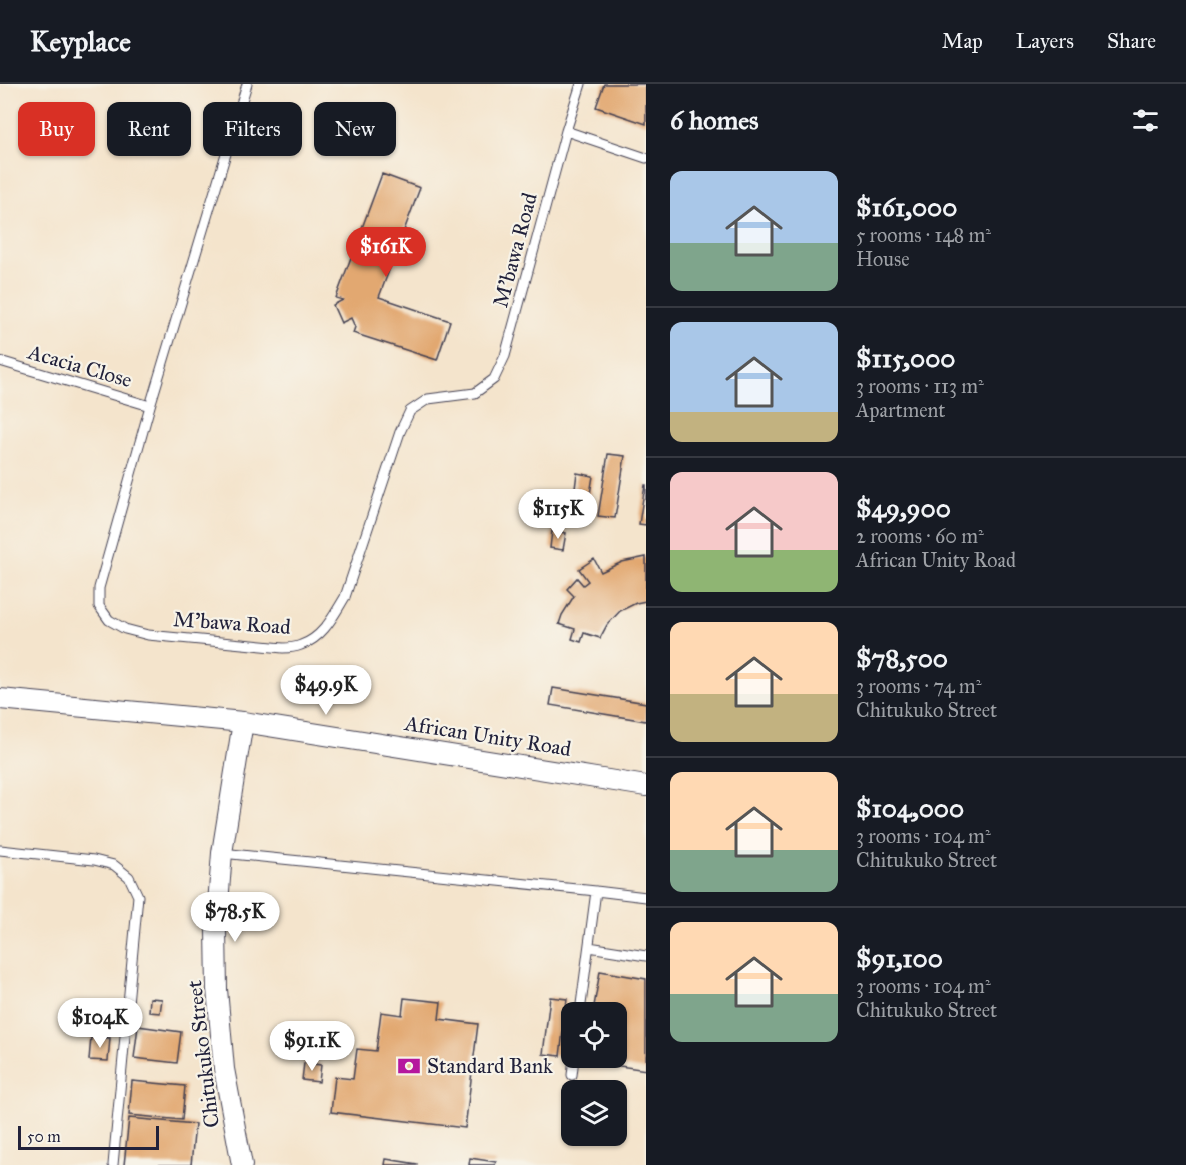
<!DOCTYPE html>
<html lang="en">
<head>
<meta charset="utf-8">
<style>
	:root { --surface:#171b24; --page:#242831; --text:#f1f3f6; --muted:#9ea1a6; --line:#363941; --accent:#d93025 }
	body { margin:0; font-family:"IM FELL Great Primer",serif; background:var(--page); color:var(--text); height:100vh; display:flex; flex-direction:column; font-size:22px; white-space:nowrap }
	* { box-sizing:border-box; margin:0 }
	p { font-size:20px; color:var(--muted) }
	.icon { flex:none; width:33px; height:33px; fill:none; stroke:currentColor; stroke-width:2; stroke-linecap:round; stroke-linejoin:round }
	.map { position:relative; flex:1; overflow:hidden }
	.drawer { display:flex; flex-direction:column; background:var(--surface); width:540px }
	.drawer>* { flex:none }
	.hud { position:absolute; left:18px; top:18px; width:537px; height:54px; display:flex; gap:12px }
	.tools { position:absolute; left:561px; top:918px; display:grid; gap:12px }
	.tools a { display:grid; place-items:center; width:66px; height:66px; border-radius:12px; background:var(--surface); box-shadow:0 2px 4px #0004; font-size:30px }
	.scale { position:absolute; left:18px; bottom:15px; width:141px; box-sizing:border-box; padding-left:6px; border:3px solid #22223b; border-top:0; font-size:16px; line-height:21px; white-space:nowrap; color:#22223b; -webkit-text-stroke:4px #f7f3e8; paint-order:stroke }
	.price { position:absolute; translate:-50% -51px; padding:0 14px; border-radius:21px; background:#fff; color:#222; font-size:20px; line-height:39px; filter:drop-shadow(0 2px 3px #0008) }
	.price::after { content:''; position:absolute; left:50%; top:36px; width:18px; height:14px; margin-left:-9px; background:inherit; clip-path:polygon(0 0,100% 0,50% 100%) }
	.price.on { background:var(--accent); color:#fff }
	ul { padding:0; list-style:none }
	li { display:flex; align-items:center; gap:18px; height:150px; padding:0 24px }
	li+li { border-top:2px solid var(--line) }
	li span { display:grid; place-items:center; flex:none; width:168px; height:120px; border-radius:12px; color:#555 }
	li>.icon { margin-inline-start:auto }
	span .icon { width:72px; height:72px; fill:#fffc; stroke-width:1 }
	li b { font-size:26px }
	h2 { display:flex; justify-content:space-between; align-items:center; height:72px; padding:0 24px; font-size:26px }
	.chip { padding:0 21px; border-radius:12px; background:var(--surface); box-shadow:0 2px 4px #0004; font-size:21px; line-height:54px }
	.chip.on { background:var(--accent); color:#fff }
	header { display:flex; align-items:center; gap:36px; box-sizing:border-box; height:84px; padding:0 30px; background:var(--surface); border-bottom:2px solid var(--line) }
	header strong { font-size:28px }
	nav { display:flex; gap:33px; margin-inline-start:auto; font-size:21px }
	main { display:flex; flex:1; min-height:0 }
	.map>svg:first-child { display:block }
	.building { fill:#e2a871 }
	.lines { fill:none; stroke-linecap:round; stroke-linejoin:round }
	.service-casing { stroke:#423f51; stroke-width:11 }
	.minor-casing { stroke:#423f51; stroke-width:22 }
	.service { stroke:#fff; stroke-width:9 }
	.minor { stroke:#fff; stroke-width:20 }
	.labels { text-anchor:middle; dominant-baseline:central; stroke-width:4.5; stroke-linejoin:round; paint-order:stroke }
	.street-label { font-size:21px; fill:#22223b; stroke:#f7f3e8 }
	.poi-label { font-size:21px; fill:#22223b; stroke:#f7f3e8; text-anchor:start }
</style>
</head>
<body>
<header>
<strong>Keyplace</strong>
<nav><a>Map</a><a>Layers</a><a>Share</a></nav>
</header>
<main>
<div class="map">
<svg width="646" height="1081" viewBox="0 0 646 1081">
	<rect width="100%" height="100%" fill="#f7f3e8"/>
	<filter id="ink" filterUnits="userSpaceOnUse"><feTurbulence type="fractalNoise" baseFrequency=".0167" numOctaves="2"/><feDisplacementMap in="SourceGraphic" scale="12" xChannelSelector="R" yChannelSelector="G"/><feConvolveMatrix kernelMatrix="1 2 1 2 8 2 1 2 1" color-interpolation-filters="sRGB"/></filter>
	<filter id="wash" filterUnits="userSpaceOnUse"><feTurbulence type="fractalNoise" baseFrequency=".008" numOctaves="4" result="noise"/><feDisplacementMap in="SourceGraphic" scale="24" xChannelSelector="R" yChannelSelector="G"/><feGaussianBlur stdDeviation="1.35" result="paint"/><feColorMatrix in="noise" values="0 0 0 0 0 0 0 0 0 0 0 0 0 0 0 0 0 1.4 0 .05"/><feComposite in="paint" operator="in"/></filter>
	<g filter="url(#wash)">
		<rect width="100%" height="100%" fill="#f4e4cc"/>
		<g id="blocks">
			<path class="building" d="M604,0H646V40L596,23Z
				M382,90L420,104L379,213L450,237L437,276L353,249L355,243L351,234L341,239L333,221L343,216L336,214Z
				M608,370L625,372L615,434L598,432Z
				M577,389L593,392L588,422L573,420Z
				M645,401H646V441L639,440Z
				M552,447L566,449L563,466L550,464Z
				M646,473V517L636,519L620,527L607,541L600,554L584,549L581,558L572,555L575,545L559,540L562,531L574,512L567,505L577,494L583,501L588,497L579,485L594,475L601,488L622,478Z
				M553,604L646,619V637L550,621Z
				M600,887L646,895V986L586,977V974H616V928H593Z
				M550,913L567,915L560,972L543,970Z
				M150,914L162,915L160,929L149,928Z
				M404,914L441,918L439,935L478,940L465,1044L331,1028L335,993L353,995L357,965L376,967L381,928L402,931Z
				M138,942L181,948L177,979L134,974Z
				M91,953L110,954L108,977L89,976Z
				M304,979L321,981L319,998L302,996Z
				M132,997L185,1002L182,1036L129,1031Z
				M129,1034L195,1040L191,1081H124Z
				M470,1074L496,1078L495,1081H469Z
				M386,1075L417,1080V1081H385Z"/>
		</g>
	</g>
	<g filter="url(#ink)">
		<use href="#blocks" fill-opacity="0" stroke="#423f51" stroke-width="1.5"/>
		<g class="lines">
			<g class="service-casing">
				<path id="service" d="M247,0L150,322L99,504V522L109,536L125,545L148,551L283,564C288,564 296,563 301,561C323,554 334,531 345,513L400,348L410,327L428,315L475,309L494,295L505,272L566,47
					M581,0L566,47L646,74
					M0,277L150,322
					M0,766L94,776L114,781L129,793L138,812L113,1081
					M222,769L596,807L646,813
					M589,863L646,872
					M580,928L596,807
					M572,991L574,974"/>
			</g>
			<g class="minor-casing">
				<path id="minor" d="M0,615L243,638L646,702
					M242,1081L224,985L217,905L216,845L222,769L243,638"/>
			</g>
			<use href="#service" class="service"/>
			<use href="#minor" class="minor"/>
		</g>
	</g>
	<defs>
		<g id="bank-bare" transform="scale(1.8)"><path d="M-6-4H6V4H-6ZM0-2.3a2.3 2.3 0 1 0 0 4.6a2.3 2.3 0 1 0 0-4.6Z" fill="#b5179e" stroke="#f7f3e8" stroke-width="2.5" paint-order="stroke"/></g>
	</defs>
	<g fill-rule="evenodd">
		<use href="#bank-bare" x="409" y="982"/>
	</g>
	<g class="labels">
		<g class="street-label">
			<text transform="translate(515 166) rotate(-75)">M'bawa Road</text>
			<text transform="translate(80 282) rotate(16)">Acacia Close</text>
			<text transform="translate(232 539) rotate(4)">M'bawa Road</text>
			<text transform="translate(488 652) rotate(9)">African Unity Road</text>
			<text transform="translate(203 970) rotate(-97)">Chitukuko Street</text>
		</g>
		<g class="poi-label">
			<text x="427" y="982">Standard Bank</text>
		</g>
	</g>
</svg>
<div class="tools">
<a><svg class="icon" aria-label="locate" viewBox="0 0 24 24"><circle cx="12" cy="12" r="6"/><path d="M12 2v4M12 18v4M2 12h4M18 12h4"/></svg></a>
<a><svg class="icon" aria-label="layers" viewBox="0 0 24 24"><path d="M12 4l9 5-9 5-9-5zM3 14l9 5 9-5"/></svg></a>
</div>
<div class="scale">50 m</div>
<b class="price on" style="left:386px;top:194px">$161K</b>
<b class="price" style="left:558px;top:456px">$115K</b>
<b class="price" style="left:326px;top:632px">$49.9K</b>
<b class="price" style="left:235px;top:859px">$78.5K</b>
<b class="price" style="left:100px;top:965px">$104K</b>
<b class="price" style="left:312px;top:988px">$91.1K</b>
<div class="hud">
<a class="chip on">Buy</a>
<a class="chip">Rent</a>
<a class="chip">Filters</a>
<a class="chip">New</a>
</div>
</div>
<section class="drawer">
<h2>6 homes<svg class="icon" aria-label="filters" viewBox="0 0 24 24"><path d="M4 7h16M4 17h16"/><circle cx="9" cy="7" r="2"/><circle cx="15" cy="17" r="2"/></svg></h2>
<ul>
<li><span style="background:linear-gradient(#a9c7e8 60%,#7fa58c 0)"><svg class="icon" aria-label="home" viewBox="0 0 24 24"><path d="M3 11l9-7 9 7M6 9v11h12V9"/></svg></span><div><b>$161,000</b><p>5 rooms · 148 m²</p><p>House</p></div></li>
<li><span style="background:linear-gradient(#a9c7e8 75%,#c2b280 0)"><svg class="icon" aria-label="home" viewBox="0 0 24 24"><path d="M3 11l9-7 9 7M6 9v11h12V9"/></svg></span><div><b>$115,000</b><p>3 rooms · 113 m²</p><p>Apartment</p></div></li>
<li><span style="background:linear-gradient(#f6c9c9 65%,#8fb573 0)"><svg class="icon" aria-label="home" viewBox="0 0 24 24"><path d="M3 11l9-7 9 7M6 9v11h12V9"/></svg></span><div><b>$49,900</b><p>2 rooms · 60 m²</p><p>African Unity Road</p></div></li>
<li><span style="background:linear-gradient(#ffd9b3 60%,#c2b280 0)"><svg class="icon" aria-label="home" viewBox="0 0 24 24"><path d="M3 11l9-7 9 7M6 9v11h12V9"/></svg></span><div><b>$78,500</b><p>3 rooms · 74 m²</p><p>Chitukuko Street</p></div></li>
<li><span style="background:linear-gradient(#ffd9b3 65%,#7fa58c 0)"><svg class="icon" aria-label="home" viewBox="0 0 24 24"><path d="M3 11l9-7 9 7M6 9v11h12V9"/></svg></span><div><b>$104,000</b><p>3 rooms · 104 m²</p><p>Chitukuko Street</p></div></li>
<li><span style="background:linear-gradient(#ffd9b3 60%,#7fa58c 0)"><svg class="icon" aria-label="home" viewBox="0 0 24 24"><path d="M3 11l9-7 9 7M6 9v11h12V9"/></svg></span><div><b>$91,100</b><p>3 rooms · 104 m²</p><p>Chitukuko Street</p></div></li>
</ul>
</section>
</main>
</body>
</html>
